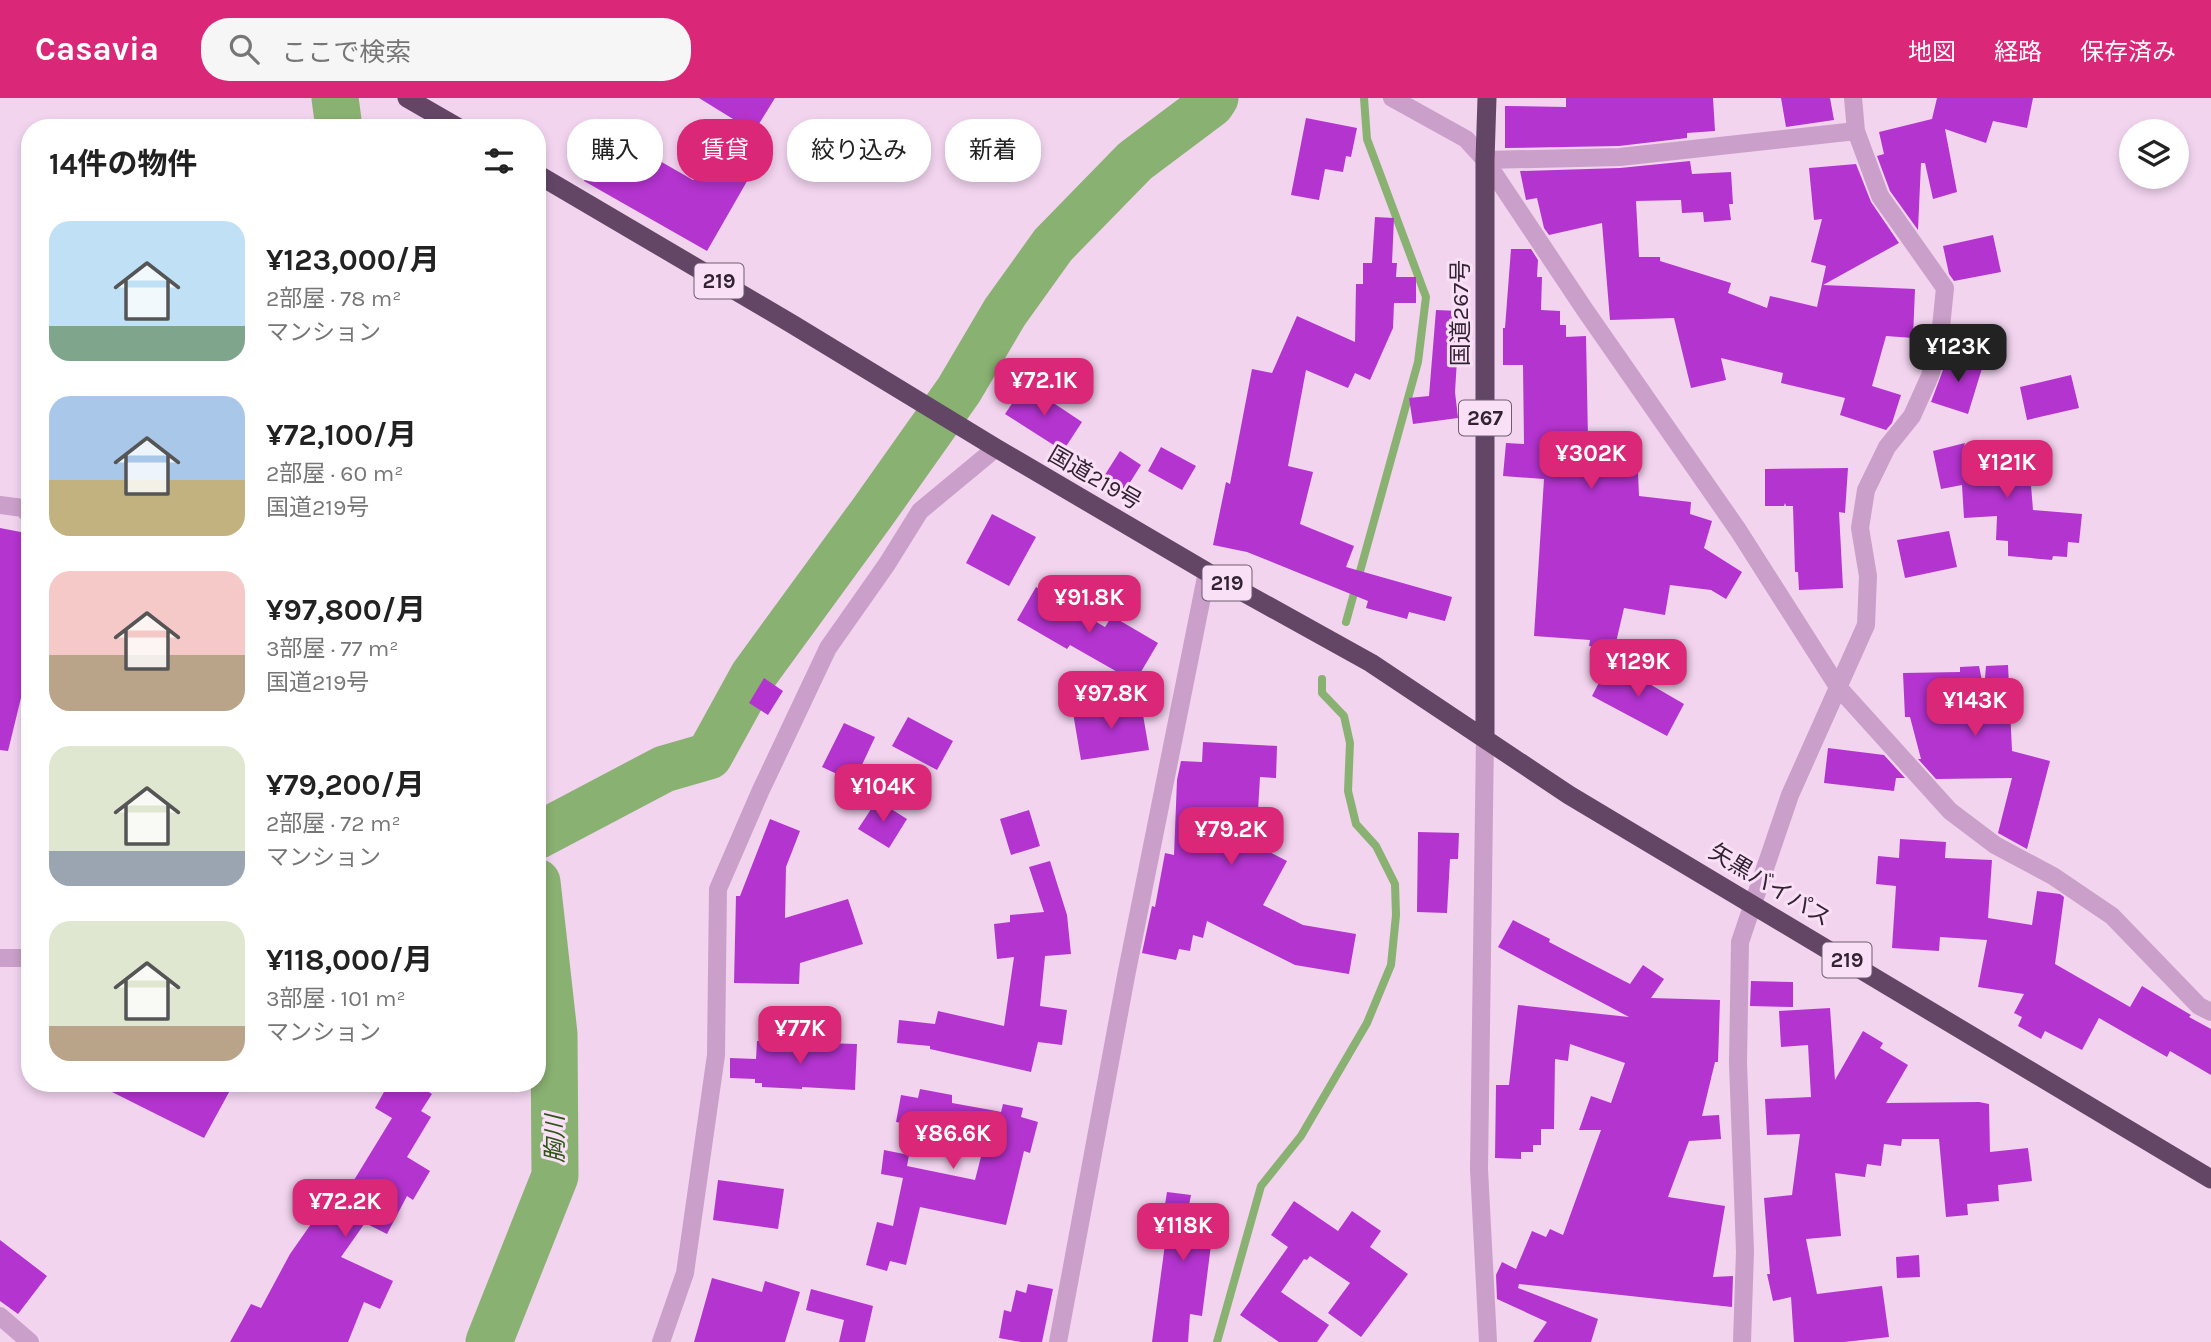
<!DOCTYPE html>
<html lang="ja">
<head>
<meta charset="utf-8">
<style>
	:root { --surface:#fff; --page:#f6f6f6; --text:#222; --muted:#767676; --accent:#db2777 }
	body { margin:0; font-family:Karla,"Noto Sans JP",sans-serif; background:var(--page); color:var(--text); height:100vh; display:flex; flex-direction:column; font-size:26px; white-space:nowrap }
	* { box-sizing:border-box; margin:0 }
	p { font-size:23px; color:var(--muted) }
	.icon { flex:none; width:38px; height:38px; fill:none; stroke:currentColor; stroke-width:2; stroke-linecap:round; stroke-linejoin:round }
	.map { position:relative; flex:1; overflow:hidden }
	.side { position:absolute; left:21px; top:21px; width:525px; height:973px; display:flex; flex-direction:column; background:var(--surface); border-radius:28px; box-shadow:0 4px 10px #0003 }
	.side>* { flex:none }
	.hud { position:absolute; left:567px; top:21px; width:665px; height:63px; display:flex; gap:14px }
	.controls { position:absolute; left:2119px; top:21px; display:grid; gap:14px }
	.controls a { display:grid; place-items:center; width:70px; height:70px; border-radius:50%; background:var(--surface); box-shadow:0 4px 10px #0003; font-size:35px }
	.price { position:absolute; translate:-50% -60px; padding:0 16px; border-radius:14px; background:var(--accent); color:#fff; font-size:23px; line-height:46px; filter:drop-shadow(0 2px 4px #0008) }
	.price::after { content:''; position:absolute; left:50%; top:42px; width:21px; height:16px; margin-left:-10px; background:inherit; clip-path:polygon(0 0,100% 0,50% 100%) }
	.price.selected { background:#222; color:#fff }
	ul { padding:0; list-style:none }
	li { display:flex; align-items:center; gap:21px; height:175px; padding:0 28px }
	li span { display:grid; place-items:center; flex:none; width:196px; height:140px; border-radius:21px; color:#555 }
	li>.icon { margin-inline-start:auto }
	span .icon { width:84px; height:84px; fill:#fffc; stroke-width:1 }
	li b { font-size:30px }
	h2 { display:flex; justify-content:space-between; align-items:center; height:84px; padding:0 28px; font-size:30px }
	.pill { padding:0 24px; border-radius:28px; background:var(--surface); box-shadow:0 4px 10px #0003; font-size:24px; line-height:63px }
	.pill.selected { background:var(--accent); color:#fff }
	header { display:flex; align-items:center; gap:42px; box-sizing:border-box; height:98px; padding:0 35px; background:var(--accent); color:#fff }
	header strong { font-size:33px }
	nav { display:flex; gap:38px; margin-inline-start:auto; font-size:24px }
	.search { width:490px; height:63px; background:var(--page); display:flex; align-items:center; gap:18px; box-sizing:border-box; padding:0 24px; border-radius:28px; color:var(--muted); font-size:26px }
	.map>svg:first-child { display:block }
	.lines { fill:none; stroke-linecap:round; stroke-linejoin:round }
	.stream { stroke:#89b171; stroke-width:8 }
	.river { stroke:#89b171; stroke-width:47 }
	.building { fill:#b434d0 }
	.minor { stroke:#ca9fc9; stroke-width:18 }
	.tertiary { stroke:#ca9fc9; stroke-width:18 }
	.trunk { stroke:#634666; stroke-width:19 }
	.labels { text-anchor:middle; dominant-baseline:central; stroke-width:6; stroke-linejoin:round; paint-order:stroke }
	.shield { fill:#fae0f7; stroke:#6e5c6e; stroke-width:2 }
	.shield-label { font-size:21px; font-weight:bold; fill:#322333 }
	.street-label { font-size:23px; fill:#322333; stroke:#fae0f7 }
	.water-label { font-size:24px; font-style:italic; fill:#2d5716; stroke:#fae0f7 }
</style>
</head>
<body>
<header>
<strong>Casavia</strong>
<div class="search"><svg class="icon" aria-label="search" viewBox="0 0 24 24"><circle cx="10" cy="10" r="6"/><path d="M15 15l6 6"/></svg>ここで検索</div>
<nav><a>地図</a><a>経路</a><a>保存済み</a></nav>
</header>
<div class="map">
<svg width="2211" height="1244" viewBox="0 0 2211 1244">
	<rect width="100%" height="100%" fill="#f2d4ef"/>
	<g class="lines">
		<path class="stream" d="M1346,524L1418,264L1426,199L1367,41L1364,0
			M1217,1244L1261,1088L1301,1038L1367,925L1391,867L1396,817L1395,786L1376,748L1356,726L1348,693L1350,645L1344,618L1322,595V581"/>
		<path class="river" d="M335,0L339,30
			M537,738L664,671L709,658L753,578L872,415L959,292L1005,214L1053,147L1135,63L1211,6L1215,0
			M489,1244L555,1078L554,936L537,784"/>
	</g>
	<path class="building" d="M699,0H775L754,34Z
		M1566,0H1713L1715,33L1687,35V40L1619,48L1505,50V8L1566,9Z
		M1781,0H1830L1834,22L1786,29Z
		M1937,0H2033L2027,30L1993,23L1986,45L1945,31L1957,94L1933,101L1925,65H1921L1918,132L1890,93L1877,58L1884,56L1879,34L1932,21Z
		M1306,20L1357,30L1351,59L1346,58L1343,74L1325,71L1319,102L1291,97Z
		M611,35L693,82L721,62L750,78L707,153L584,83Z
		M1690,63L1692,76L1731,74L1733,106H1729L1731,122L1704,124L1703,114L1682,115L1681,102L1636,103L1639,159H1660V163L1731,185L1728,195L1767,210L1770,198L1817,209L1826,168L1811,164L1822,121L1814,122L1809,70L1856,66L1871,104L1899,145L1823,187L1915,191L1913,240L1886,238L1872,288L1901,297L1892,325L1886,332L1840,317L1845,300L1781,285L1783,275L1721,260L1726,282L1691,290L1674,220L1610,222L1602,125L1549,137L1544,130L1537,100L1526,102L1520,73L1620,70Z
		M1375,119L1394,120L1392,165H1397L1396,179H1416V205H1394L1393,230L1370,282L1355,275L1348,290L1306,272L1288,368L1313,374L1300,426L1354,448L1346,469L1452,499L1445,523L1409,514L1407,521L1366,510L1368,503L1247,454L1213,447L1226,384L1230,386L1252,271L1272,275L1297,218L1355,244L1356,186H1363V165H1372Z
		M1993,137L2001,174L1954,183L1949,176L1943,148Z
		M1511,151H1531L1538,162L1537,179H1542L1541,212L1560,213V227H1566V239L1586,238L1588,341L1634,342V374H1638L1639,398L1691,404L1690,416L1712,423L1704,450L1742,474L1726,501L1711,492L1670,487L1665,517L1624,510L1614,553L1589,548L1590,542L1534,538L1544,381L1503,378L1506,345L1524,346L1523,267H1503V230H1505Z
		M1436,212L1460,213L1455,294L1458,320L1413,326L1409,300L1429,298Z
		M1949,256L1983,267L1968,316L1931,304Z
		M2071,277L2079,310L2027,322L2020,289Z
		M1025,286L1082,324L1063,353L1005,316Z
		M1965,345L1962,355L2028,350L2033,412L2082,416L2079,445L2068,444L2067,459L2053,458L2052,462L2008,458V443L1996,442L1997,418L1964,420L1962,387L1941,391L1933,353Z
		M1161,349L1196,368L1182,392L1148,373Z
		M1120,353L1141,367L1122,397L1101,383Z
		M1848,370L1845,415L1839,414L1843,490L1799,492L1798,474H1795L1793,408H1786L1785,405L1784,408H1765V371Z
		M992,416L1036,439L1009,488L966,465Z
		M0,430L26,435L22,455L30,456V563L8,653L0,652Z
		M1949,433L1957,469L1905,480L1897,442Z
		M1036,489L1105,529L1112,518L1158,545L1135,584L1070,547L1067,551L1017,522Z
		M1610,563L1684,606L1667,638L1592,598Z
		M2008,567L2012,653L2050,663L2027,751L1998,735L2012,680L1936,681L1918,661H1921L1910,619H1905L1903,575L1960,574V569L1979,568L1984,592L1986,568Z
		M764,580L783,593L768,617L749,605Z
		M1141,605L1149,652L1081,662L1073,615Z
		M908,619L953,643L937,672L892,648Z
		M844,625L875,639L854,684L822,669Z
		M1203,644L1277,648L1276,680L1260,679L1256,747L1287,763L1263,807L1303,827L1356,836L1349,876L1295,867L1207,823L1203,840L1193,837L1190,853L1179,851L1176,862L1142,855L1152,808L1155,809L1165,755L1174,757L1177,682L1181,663L1202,664Z
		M1828,650L1884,657L1905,680H1896L1894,693L1824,685Z
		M877,702L907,721L889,750L858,731Z
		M1029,712L1040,748L1011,757L1000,721Z
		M770,721L800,733L786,769L785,820L848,801L863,846L800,865L799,886L734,885L736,798H740Z
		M1418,734L1459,735L1458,761H1450L1447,815L1417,814Z
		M1900,741L1946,744L1945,760L1992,762L1988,820L2032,827L2037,793L2060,796L2064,799L2055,866L2130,909L2142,888L2191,917L2189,919L2211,931V977L2170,953L2167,959L2099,920L2082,952L2045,933L2041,941L2018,928L2022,919L2014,915L2024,896L1978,889L1987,842L1940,839L1939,853L1892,850L1896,788L1876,786L1878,758L1899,760Z
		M1050,763L1067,817L1071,856L1045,858L1040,908L1067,912L1062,947L1038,944L1031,974L930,951V948L897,945L899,922L935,926L938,913L1004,928L1014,859L997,861L994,826L1010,824V817L1044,814L1029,769Z
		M1513,822L1550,841L1549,844L1630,886L1643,867L1664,881L1651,900L1720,902L1718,964H1715L1702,1018L1719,1017L1721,1041L1689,1043L1668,1099L1725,1108L1713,1179L1733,1178L1732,1209L1519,1186L1518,1190L1598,1221L1591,1244H1533L1547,1224L1497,1201L1496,1177L1502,1164L1516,1171L1532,1133L1546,1139L1550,1131L1563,1137L1601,1032H1579L1591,998L1611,1005L1625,965L1570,946L1568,963L1555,961L1554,1031H1541V1047H1533V1054H1521V1061L1495,1060L1496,987H1509L1518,907L1629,919L1498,849Z
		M1751,883L1793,884V909L1750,908Z
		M1830,910L1835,982L1863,933L1883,945L1880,950L1908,967L1886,1005L1979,1004L1989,1006L1990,1054L2028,1050L2032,1083L1998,1087L1999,1103L1967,1106L1968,1117L1946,1119L1939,1041H1902L1901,1048L1884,1046L1881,1068L1867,1066L1865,1079L1835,1075L1841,1138L1806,1141L1817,1196L1882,1188L1889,1239L1844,1244H1794L1791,1199L1773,1203L1767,1176H1770L1764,1100L1792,1097L1800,1036L1767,1037L1765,1001L1811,999L1808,947L1781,949L1779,913Z
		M757,943L857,946L855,992L802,989V991L762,989V985H755V981L730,980V960L756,961Z
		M94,985H234L204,1040Z
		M389,985H414L432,996L421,1013L431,1019L407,1059L430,1073L413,1102L407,1098L387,1136L365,1125L341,1159L393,1183L380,1211L364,1204L348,1244H230L251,1206L261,1210L290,1156L318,1116L327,1122L347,1084L351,1087L392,1020L375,1010Z
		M920,991L952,997V1005L991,1012L1001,1014L1003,1006L1023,1010L1021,1019L1038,1024L1030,1055L1024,1053L1006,1127L920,1109L906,1167L890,1163L887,1173L866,1167L877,1124L893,1128L903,1080L881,1076L884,1052L909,1057L907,1068L975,1082L985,1043L983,1040L896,1024L901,997L918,1000Z
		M718,1082L784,1091L778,1131L713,1122Z
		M1167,1094L1191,1097L1189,1107L1228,1113L1223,1148L1211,1147L1202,1218L1190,1216L1188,1244H1152L1165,1146L1146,1143L1150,1117L1163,1119Z
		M1294,1103L1338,1133L1352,1113L1381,1133L1370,1149L1408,1176L1361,1239L1328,1215L1350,1185L1310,1158L1307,1162L1304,1161L1281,1194L1329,1227L1317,1244H1279L1240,1217L1288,1149L1271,1137Z
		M0,1142L47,1178L18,1216L0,1203Z
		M1919,1157L1920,1179L1897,1180L1896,1159Z
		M712,1180L762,1194L765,1183L800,1194L785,1244H694Z
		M1028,1186L1053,1191L1042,1244H1021L999,1240L1004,1212L1011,1214L1016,1192L1026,1195Z
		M811,1191L873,1208L865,1244H839L844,1222L806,1212Z"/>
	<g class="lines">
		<path class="minor" d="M1392,0L1466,41L1485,62L1585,212L1738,432L1838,589L1950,713L1995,747L2053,778L2112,818L2199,908L2211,914
			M1485,62L1620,59L1856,33
			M0,407L23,410L30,418
			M0,860H30
			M0,1218L30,1244
			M661,1244L685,1175L716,957L718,791L760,694L828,550L887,466L920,413L996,350
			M1058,1244L1126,878L1207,474
			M1742,1244L1745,1153L1738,965L1740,844L1790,697L1866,527L1868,478L1860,430L1866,392L1887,349L1912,318L1930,278L1939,249L1945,190L1880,98L1856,33L1853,0"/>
		<path class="tertiary" d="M1485,639L1479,1071L1488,1244"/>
		<path class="trunk" d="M407,0L459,30
			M537,76L792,226L996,350L1207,474L1371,565L1569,697L2211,1081
			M1485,639V62L1487,0"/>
	</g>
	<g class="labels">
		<g class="shield">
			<rect x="694.5" y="165.5" width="49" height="35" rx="5"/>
			<rect x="1459" y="302.5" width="52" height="35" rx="5"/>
			<rect x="1202.5" y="467.5" width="49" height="35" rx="5"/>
			<rect x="1822.5" y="844.5" width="49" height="35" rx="5"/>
		</g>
		<g class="shield-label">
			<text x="719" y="183">219</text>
			<text x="1485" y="320">267</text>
			<text x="1227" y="485">219</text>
			<text x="1847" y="862">219</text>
		</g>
		<g class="street-label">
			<text transform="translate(1460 215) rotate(-90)">国道267号</text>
			<text transform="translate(1095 380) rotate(30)">国道219号</text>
			<text transform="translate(1770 787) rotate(31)">矢黒バイパス</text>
		</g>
		<g class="water-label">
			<text transform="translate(555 1041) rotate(-90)">胸川</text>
		</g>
	</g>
</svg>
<div class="controls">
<a><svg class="icon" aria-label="layers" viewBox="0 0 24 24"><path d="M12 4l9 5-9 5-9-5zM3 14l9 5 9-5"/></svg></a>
</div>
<b class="price selected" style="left:1958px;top:286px">¥123K</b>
<b class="price" style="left:1044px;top:320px">¥72.1K</b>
<b class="price" style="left:1591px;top:393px">¥302K</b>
<b class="price" style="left:2007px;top:402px">¥121K</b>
<b class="price" style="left:1089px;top:537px">¥91.8K</b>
<b class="price" style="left:1638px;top:601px">¥129K</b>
<b class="price" style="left:1111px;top:633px">¥97.8K</b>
<b class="price" style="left:1975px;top:640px">¥143K</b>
<b class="price" style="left:883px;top:726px">¥104K</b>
<b class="price" style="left:1231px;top:769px">¥79.2K</b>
<b class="price" style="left:800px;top:968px">¥77K</b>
<b class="price" style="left:953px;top:1073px">¥86.6K</b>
<b class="price" style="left:345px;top:1141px">¥72.2K</b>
<b class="price" style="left:1183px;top:1165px">¥118K</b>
<div class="hud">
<a class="pill">購入</a>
<a class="pill selected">賃貸</a>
<a class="pill">絞り込み</a>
<a class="pill">新着</a>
</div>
<section class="side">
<h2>14件の物件<svg class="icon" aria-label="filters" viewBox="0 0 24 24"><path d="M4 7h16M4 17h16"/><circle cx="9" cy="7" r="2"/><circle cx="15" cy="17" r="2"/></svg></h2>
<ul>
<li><span style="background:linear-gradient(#bfe0f5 75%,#7fa58c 0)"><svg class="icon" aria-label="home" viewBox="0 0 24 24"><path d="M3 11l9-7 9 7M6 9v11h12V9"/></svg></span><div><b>¥123,000/月</b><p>2部屋 · 78 m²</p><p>マンション</p></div></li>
<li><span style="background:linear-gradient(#a9c7e8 60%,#c2b280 0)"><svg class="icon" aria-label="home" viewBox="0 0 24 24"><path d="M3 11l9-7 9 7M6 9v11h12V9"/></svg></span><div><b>¥72,100/月</b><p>2部屋 · 60 m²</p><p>国道219号</p></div></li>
<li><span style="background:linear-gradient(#f6c9c9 60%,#b9a48a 0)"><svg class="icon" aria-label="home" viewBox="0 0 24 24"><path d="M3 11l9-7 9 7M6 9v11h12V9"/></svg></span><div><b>¥97,800/月</b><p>3部屋 · 77 m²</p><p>国道219号</p></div></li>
<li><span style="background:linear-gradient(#dfe7d0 75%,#9aa5b1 0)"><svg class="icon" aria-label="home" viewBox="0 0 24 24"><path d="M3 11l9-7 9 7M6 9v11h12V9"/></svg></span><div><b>¥79,200/月</b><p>2部屋 · 72 m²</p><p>マンション</p></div></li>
<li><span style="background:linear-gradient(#dfe7d0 75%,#b9a48a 0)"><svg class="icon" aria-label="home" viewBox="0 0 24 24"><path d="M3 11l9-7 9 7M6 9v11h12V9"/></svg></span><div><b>¥118,000/月</b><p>3部屋 · 101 m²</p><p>マンション</p></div></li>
</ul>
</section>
</div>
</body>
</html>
